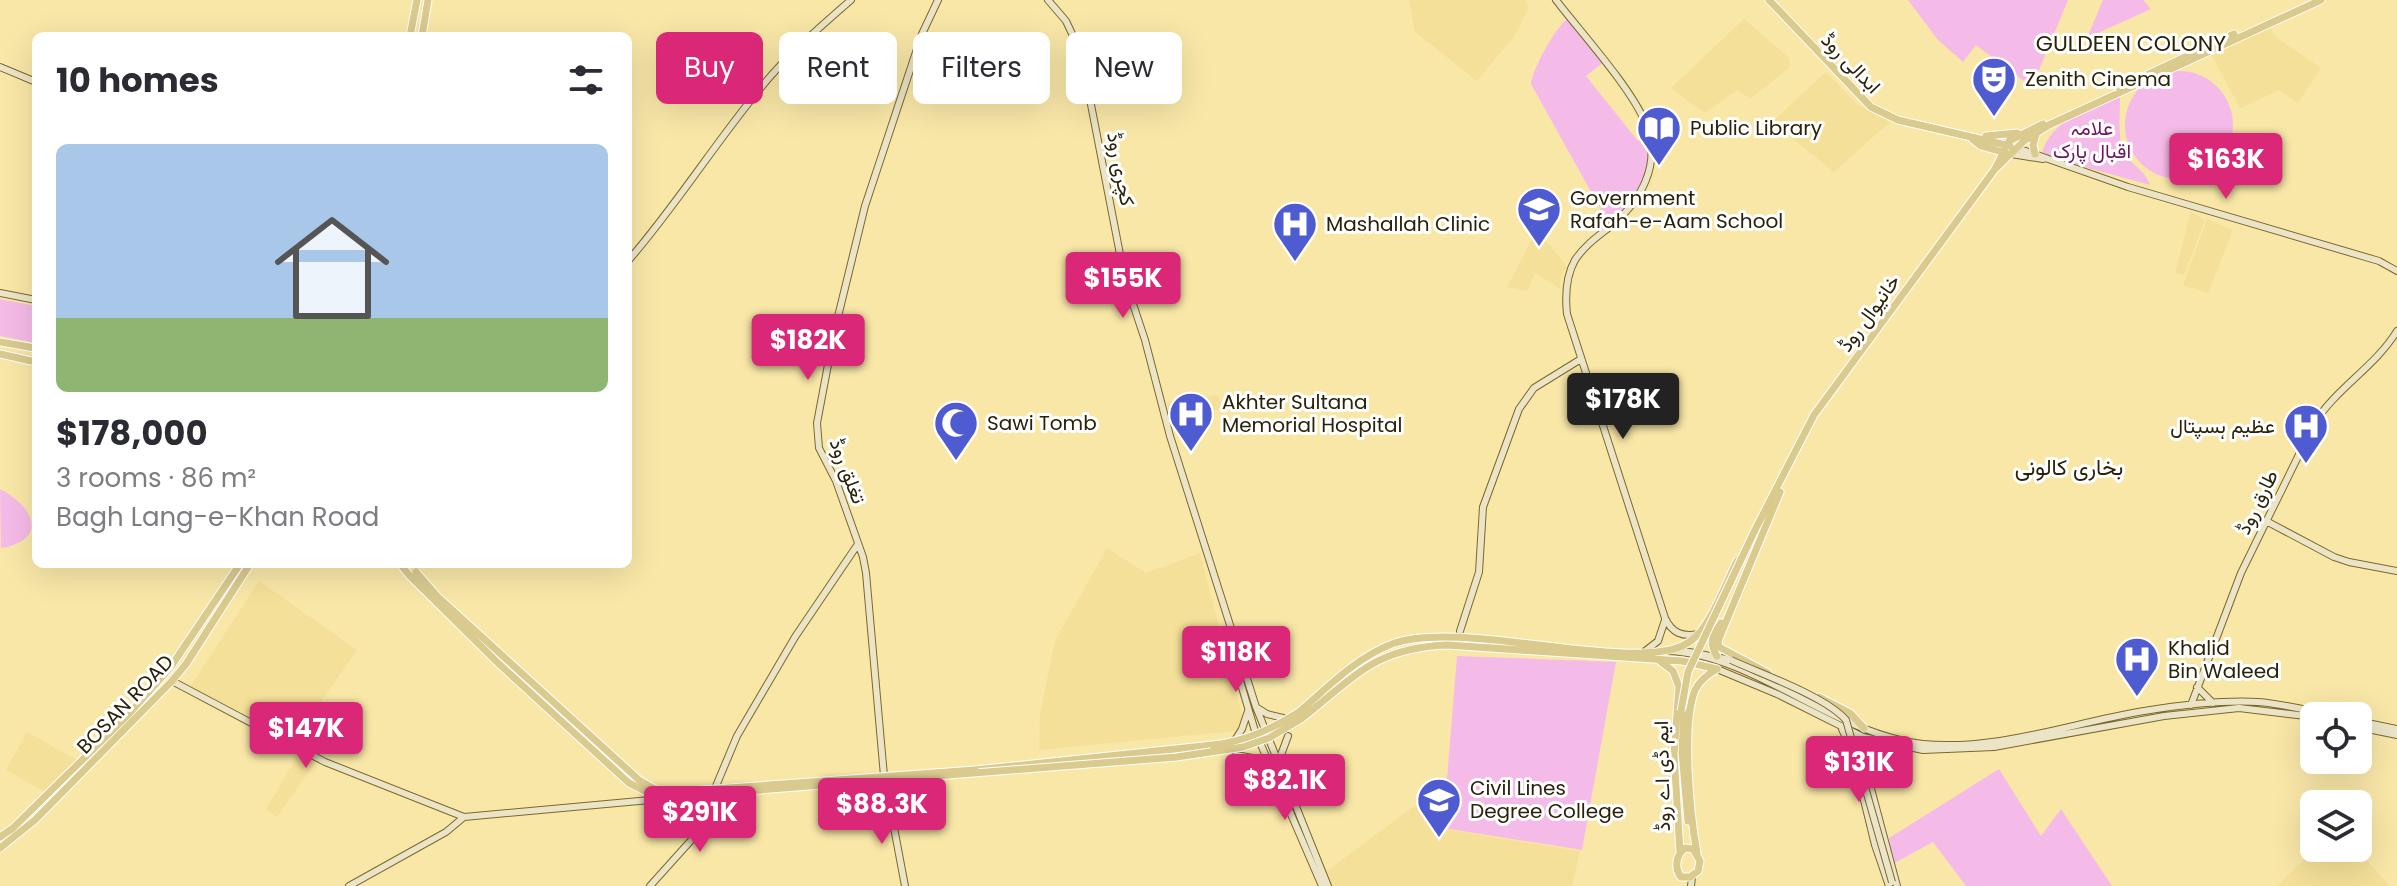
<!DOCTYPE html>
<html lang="en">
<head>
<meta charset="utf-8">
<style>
	:root { --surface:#fff; --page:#f2f2f3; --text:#2b2b33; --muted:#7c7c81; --line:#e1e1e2; --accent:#db2777 }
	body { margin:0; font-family:Poppins,Vazirmatn,sans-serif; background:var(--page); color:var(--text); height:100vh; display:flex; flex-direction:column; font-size:30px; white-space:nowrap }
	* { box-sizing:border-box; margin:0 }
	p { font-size:26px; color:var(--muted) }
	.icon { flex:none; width:44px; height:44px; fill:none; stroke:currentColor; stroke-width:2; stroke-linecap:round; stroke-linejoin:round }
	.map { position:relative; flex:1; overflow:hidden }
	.side { position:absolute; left:32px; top:32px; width:600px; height:536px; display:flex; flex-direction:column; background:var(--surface); border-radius:12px; box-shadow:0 8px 32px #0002 }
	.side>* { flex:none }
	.hud { position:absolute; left:656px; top:32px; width:760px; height:72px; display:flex; gap:16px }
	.fabs { position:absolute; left:2300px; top:702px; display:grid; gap:16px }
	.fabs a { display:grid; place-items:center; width:72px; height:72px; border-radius:12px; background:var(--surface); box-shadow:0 8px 32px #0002; font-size:40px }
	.price { position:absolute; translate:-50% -68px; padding:0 18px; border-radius:8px; background:var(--accent); color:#fff; font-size:26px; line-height:52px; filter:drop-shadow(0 2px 4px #0008) }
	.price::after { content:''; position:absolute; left:50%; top:48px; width:24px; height:18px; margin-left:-12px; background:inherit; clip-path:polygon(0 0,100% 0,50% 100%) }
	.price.on { background:#222; color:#fff }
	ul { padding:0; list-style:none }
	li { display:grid; align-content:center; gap:16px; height:424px; padding:0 24px }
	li+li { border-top:2px solid var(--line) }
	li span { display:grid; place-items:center; height:248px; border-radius:12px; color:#555 }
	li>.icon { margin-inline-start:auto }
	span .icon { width:144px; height:144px; fill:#fffc; stroke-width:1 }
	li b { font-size:34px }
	h2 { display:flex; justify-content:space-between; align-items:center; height:96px; padding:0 24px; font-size:34px }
	.chip { padding:0 28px; border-radius:12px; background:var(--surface); box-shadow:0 8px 32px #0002; font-size:28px; line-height:72px }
	.chip.on { background:var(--accent); color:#fff }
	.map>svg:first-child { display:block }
	.built { fill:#f4e098 }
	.green { fill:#f5bbe8 }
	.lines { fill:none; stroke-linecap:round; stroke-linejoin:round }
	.secondary-casing { stroke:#7a692c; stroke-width:8 }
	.primary-casing { stroke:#fff; stroke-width:9 }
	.secondary { stroke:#ece4c6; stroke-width:6 }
	.primary { stroke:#daca8e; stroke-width:7 }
	.secondary-bridge-casing { stroke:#7a692c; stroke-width:8; stroke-linecap:butt }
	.primary-bridge-casing { stroke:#fff; stroke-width:9; stroke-linecap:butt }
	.secondary-bridge { stroke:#ece4c6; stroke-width:6 }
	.primary-bridge { stroke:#daca8e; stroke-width:7 }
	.labels { text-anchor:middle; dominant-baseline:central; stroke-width:6; stroke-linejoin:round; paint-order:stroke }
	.street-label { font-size:20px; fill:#292208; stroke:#fff }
	.poi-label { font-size:20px; fill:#292208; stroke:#fff; text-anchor:start }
	.park-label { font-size:20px; fill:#6d1662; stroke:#fff }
	.neighbourhood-label { font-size:22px; fill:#292208; stroke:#fff }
</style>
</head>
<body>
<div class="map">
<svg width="2397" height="886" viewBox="0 0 2397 886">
	<rect width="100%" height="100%" fill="#f9e7a8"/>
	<path class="built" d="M1409,0H1525L1529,7L1516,34L1477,81L1415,32Z
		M1744,19L1789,58L1790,67L1750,99L1737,90L1705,113L1671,88Z
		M2266,21L2277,38L2321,68L2298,103L2279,90L2240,108L2207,47Z
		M1826,72L1857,104L1890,122L1834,172L1772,122Z
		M2191,212L2205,220L2184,275L2175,273Z
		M2207,219L2233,230L2208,293L2183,285Z
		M1537,229L1567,267L1561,276L1560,289L1535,273L1527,291L1507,287Z
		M1217,395L1222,407L1206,416L1198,411L1169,415L1167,402Z
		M1107,548L1146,573L1200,553L1243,719L1235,731L1039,750L1040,714L1055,641Z
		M259,581L357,650L293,742L190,687Z
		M27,732L79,761L49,794L6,770Z
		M298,755L316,761L277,817L266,809Z
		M1418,803L1437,828L1580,851L1572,886H1329L1323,874Z
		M2315,848H2355L2390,886H2277Z"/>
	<path class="green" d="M1908,0H2068L2032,87L1976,45L1963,62L1938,40Z
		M2103,0H2143L2151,9L2087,38Z
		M1569,17L1604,62L1586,76L1638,141L1649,133C1656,175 1637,196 1610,226L1531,84C1533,67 1556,27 1569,17Z
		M2125 125a54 54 0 1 1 108 0a54 54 0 1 1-108 0Z
		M2115,97L2120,98C2120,112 2117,144 2126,155C2134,167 2145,170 2150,185L2048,157L2042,153C2051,120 2087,110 2115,97Z
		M0,299L36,306V343L0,336Z
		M0,489C33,506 50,539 1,548Z
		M1457,656L1616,662L1582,850L1443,828Z
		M1999,769L2041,836L2061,809L2112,886H1966L1933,842L1891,865L1889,838Z"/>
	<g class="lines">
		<g class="secondary-casing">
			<path id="secondary" d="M1048,0L1066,21L1081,53L1125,280L1145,340L1170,436L1256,707L1328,886
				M1556,0C1582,34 1630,86 1646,124C1662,164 1641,201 1611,226C1597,237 1585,245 1575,260C1566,276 1565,295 1567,314L1665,618C1672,633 1682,637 1698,634
				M0,67L36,82
				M2017,148L2128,187L2379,261L2397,271
				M2011,154L2043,159
				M628,261C675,207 713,146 759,90C786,56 819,28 851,0
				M0,293L36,300
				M2266,521L2334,557L2349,562L2397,571
				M1460,631L1479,572L1483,507L1519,409L1534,388L1581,359
				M1229,632V644L1255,731L1322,886
				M1669,651C1756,655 1835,735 1923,744C1998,751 2071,723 2144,711C2181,705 2221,700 2258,702C2284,704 2310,711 2336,716
				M1684,651L1731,660
				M1644,652L1658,641L1665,620
				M1717,669L1777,694L1863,737L1923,750L1994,747L2164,716L2239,708L2314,717
				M172,681L325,762L464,817
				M2197,687L2213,703
				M2191,705L2241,573L2314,424C2336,388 2375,367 2397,331
				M1256,707L1267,714L1283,718
				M2358,721L2397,729
				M2358,727L2397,735
				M1842,729L1852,751L1875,845L1889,886
				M1235,740L1242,729L1248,711
				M1873,740L1865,743L1862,755L1897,886
				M1236,755L1258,759L1269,767
				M1278,763L1288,736
				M884,776L866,573L863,557L836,481L819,448L817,423L834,333L865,206L922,34L938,0
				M889,801L905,886
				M349,886L446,832L464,817L661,799
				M650,886L695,836L737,736L795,637L858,544
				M1691,886L1692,877"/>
		</g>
		<g class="primary-casing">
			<path id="primary" d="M1769,0L1871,107L1898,120L2010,146
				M410,36L417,0
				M422,36L428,0
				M2119,88L2234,34
				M1986,136L2017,133
				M1972,139L1981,146L2006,153
				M2035,154L2033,145L2036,134
				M1995,169L2009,141L2043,124
				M0,342L35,348
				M0,354L31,361
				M1754,532L1814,415L1995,169L2024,141L2049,125L2321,0
				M400,564L410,576
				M1717,656C1708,643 1713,635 1721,623
				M1661,662L1673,671L1679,687L1674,754L1680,852
				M1768,673L1719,647L1718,641L1780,492
				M1819,697L1850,713L1864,728
				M1684,711L1682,752L1688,821
				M1299,712C1327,688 1357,657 1392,644C1464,617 1644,679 1692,640C1711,625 1726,583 1737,561
				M1301,719C1355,677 1374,648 1447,645L1682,661L1717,669
				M975,770L1213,745
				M0,837L13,828L128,715L170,668L240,564
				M0,848L35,820L172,681L186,664L250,564
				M1685,848L1693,849L1700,861L1698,871L1690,877H1681C1674,868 1676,855 1685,848Z
				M1697,853C1690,815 1681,725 1695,690C1700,680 1708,674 1717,669"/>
		</g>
		<use href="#secondary" class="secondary"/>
		<use href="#primary" class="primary"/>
		<g class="secondary-bridge-casing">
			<path id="secondary-bridge" d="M1731,660C1761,674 1825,696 1846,720L1892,882"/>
		</g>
		<g class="primary-bridge-casing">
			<path id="primary-bridge" d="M416,572L437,596L639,780L658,791L674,792L975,770
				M410,576L498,663L629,783L659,798L1177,757L1243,747L1269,738L1301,719
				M1681,711L1688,672L1754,532
				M1213,745C1246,741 1272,729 1299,712"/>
		</g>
		<use href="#secondary-bridge" class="secondary-bridge"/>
		<use href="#primary-bridge" class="primary-bridge"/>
	</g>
	<defs>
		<g id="theatre-pin" transform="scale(2.3)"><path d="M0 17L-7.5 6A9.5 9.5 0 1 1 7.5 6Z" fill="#4f5bd1" stroke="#fff"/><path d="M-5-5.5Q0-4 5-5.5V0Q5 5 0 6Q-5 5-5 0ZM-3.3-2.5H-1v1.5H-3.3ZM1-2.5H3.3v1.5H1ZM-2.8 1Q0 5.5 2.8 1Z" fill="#fff"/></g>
		<g id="library-pin" transform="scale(2.3)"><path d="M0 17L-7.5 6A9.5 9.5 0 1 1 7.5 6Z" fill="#4f5bd1" stroke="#fff"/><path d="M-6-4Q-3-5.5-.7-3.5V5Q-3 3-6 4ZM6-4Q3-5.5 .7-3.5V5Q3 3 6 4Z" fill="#fff"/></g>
		<g id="university-pin" transform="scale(2.3)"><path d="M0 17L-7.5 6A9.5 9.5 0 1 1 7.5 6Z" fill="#4f5bd1" stroke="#fff"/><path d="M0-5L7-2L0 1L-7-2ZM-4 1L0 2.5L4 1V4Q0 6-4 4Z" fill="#fff"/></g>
		<g id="hospital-pin" transform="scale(2.3)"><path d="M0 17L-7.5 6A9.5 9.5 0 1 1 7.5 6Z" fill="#4f5bd1" stroke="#fff"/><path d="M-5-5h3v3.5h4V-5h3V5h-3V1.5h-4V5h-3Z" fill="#fff"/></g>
		<g id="mosque-pin" transform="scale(2.3)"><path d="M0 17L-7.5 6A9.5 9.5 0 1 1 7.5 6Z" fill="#4f5bd1" stroke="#fff"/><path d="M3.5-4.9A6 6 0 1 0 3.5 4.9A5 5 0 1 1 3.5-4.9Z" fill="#fff"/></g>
	</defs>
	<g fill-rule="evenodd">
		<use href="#theatre-pin" x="1994" y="79"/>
		<use href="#library-pin" x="1659" y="128"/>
		<use href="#university-pin" x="1539" y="209"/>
		<use href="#hospital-pin" x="1295" y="224"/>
		<use href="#hospital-pin" x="1191" y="414"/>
		<use href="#mosque-pin" x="956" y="423"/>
		<use href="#hospital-pin" x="2306" y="426"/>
		<use href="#hospital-pin" x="2137" y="659"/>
		<use href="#university-pin" x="1439" y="800"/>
	</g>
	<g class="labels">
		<g class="street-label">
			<text transform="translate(1851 63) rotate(46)">ابدالی روڈ</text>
			<text transform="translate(1121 169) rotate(79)">کچری روڈ</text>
			<text transform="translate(1869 313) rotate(-54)">خانیوال روڈ</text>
			<text transform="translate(848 471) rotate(69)">تغلق روڈ</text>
			<text transform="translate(2257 502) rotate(-64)">طارق روڈ</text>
			<text transform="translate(125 704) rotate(-46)">BOSAN ROAD</text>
			<text transform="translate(1662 776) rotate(-91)">ایم ڈی اے روڈ</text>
		</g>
		<g class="poi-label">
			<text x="2025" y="79">Zenith Cinema</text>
			<text x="1690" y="128">Public Library</text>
			<text x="1570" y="198">Government<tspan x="1570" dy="23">Rafah-e-Aam School</tspan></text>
			<text x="1326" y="224">Mashallah Clinic</text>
			<text x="1222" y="402">Akhter Sultana<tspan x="1222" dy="23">Memorial Hospital</tspan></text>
			<text x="987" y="423">Sawi Tomb</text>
			<text x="2275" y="426" text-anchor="end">عظیم ہسپتال</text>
			<text x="2168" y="648">Khalid<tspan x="2168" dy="23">Bin Waleed</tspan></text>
			<text x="1470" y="788">Civil Lines<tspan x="1470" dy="23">Degree College</tspan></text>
		</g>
		<g class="park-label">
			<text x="2092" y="128">علامہ<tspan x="2092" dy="23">اقبال پارک</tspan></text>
		</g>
		<g class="neighbourhood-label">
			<text x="2131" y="43">GULDEEN COLONY</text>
			<text x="2069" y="467">بخاری کالونی</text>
		</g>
	</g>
</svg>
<div class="fabs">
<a><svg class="icon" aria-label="locate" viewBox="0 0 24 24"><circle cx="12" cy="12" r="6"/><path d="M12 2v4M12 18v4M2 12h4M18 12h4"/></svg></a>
<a><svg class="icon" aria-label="layers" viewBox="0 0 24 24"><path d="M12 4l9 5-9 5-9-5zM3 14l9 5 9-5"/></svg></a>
</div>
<b class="price" style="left:2226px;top:201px">$163K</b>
<b class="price" style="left:1123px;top:320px">$155K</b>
<b class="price" style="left:808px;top:382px">$182K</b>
<b class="price on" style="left:1623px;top:441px">$178K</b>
<b class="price" style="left:1236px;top:694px">$118K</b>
<b class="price" style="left:306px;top:770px">$147K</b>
<b class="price" style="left:1859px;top:804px">$131K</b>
<b class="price" style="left:1285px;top:822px">$82.1K</b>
<b class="price" style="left:882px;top:846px">$88.3K</b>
<b class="price" style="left:700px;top:854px">$291K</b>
<div class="hud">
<a class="chip on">Buy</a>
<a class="chip">Rent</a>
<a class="chip">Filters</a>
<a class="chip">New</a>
</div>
<section class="side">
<h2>10 homes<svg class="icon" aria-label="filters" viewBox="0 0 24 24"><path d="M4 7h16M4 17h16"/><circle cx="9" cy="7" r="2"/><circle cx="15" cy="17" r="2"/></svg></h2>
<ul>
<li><span style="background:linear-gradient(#a9c7e8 70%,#8fb573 0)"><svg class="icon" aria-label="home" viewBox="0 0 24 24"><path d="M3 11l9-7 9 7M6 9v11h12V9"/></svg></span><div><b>$178,000</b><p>3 rooms · 86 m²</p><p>Bagh Lang-e-Khan Road</p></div></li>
</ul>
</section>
</div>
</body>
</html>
